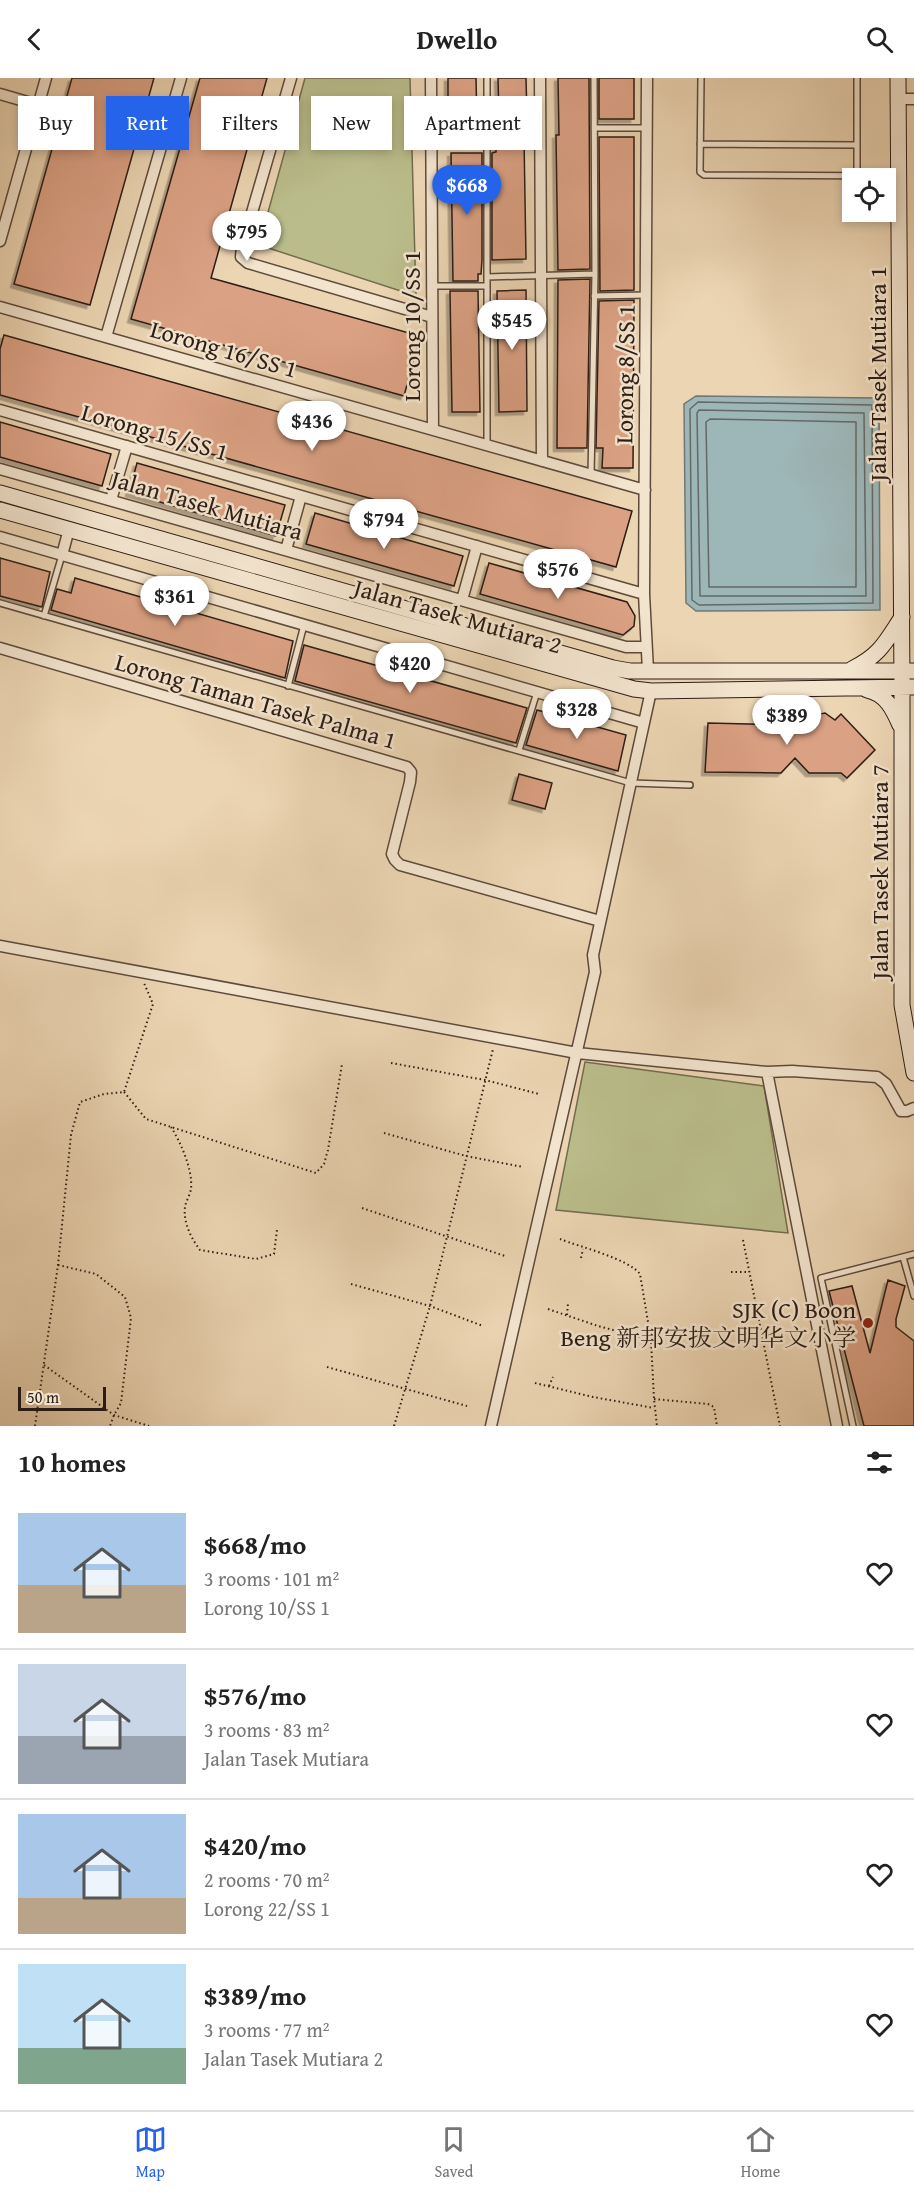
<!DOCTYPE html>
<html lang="en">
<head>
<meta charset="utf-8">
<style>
	:root { --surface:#fff; --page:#f6f6f6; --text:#222; --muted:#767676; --line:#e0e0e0; --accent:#2563eb }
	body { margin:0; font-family:"Gentium Book Plus","Noto Serif SC",serif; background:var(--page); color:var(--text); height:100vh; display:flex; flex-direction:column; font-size:22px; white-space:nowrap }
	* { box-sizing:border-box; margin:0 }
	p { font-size:20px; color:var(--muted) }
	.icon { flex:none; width:33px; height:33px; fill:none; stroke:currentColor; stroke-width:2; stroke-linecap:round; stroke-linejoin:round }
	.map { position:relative; height:1348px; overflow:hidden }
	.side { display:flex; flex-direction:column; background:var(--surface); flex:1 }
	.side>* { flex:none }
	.top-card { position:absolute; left:18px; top:18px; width:600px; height:54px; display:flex; gap:12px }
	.fabs { position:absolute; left:842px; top:90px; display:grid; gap:12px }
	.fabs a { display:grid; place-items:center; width:54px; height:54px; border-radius:0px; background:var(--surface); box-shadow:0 3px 9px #0003; font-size:30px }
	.scale { position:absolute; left:18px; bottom:15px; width:88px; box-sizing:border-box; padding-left:6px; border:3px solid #2d1c15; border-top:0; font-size:16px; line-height:21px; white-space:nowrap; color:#2d1c15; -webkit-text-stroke:4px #f3e4ce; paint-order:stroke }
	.price { position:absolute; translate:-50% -51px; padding:0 14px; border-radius:21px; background:#fff; color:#222; font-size:20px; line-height:39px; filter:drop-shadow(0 2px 3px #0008) }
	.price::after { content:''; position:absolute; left:50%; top:36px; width:18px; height:14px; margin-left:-9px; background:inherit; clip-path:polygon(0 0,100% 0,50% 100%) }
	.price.current { background:var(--accent); color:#fff }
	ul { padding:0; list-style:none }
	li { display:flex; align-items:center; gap:18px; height:150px; padding:0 18px }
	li+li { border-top:2px solid var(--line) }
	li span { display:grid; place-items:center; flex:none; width:168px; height:120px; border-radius:0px; color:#555 }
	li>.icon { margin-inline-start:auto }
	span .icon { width:72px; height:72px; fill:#fffc; stroke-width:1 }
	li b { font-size:26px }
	h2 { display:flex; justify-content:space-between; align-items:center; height:72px; padding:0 18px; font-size:26px }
	.tag { padding:0 21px; border-radius:0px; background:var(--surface); box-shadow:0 3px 9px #0003; font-size:21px; line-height:54px }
	.tag.current { background:var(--accent); color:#fff }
	header { display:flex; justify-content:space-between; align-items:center; height:78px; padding:0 18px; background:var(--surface); font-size:27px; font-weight:700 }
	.menu { display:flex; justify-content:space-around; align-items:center; height:84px; border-top:2px solid var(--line); background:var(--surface); font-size:16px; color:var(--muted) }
	.menu a { display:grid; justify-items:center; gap:3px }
	.menu .current { color:var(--accent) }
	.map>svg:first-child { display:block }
	.green { fill:#babd8b; stroke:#746c50; stroke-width:1.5 }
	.water { fill:#9db6b7; stroke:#707876; stroke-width:1.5 }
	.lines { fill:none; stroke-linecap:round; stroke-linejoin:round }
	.shore { stroke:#656966; stroke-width:1.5 }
	.building { fill:#dba184; stroke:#2d1c15; stroke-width:1.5; filter:url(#shadow) }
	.lane-casing { stroke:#5d4a3c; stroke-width:8 }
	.street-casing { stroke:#5d4a3c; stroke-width:13 }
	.secondary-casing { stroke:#2d1c15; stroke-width:17 }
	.path { stroke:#2d1c15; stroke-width:2; stroke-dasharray:1.5 3; stroke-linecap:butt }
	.lane { stroke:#f3e4ce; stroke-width:5 }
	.street { stroke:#f3e4ce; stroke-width:10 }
	.secondary { stroke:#f3e4ce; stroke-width:15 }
	.poi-dot { fill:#8f2418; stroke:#f3e4ce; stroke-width:2 }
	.labels { text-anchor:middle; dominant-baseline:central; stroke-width:5; stroke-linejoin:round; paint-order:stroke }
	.street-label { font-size:24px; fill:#2d1c15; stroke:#f3e4ce }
	.poi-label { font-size:24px; fill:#2d1c15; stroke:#f3e4ce; text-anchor:end }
</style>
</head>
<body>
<header><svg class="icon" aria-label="back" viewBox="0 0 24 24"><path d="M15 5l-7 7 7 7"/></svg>Dwello<svg class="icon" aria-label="search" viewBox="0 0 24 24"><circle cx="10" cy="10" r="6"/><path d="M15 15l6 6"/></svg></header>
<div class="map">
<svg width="914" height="1348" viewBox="0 0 914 1348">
	<defs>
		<filter id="shadow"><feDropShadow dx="-3.5" dy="3.5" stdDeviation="0" flood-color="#0004"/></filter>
	</defs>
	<rect width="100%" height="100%" fill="#ecd5b3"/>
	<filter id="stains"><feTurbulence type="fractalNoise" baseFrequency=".00333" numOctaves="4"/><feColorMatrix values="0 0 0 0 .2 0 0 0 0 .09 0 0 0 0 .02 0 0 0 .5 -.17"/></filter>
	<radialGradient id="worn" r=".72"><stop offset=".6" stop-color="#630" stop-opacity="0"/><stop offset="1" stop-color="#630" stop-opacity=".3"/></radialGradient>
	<path class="green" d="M305,0H410L416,218L259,167Z
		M585,984L764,1008L788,1155L556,1132Z"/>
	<path class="water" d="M696,318L879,320L880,532L696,533L686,525L684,326Z"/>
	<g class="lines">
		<path class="shore" d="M698,324L872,327L873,525L699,527L692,522L690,331Z
			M699,332L864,335L866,518H700L697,335Z
			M710,341L856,344V509H709L706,344Z"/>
	</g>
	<path class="building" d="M72,0H154L90,227L14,206Z
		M200,0H267L211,200L420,258L404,318L131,241Z
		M448,0H476L477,48H448Z
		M498,0H526L527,40L499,41Z
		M558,0H589L590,191L558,192L556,57H559Z
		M599,0H634V41H599Z
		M599,59H634V212L600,213Z
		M496,60H524L526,181L492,182V75L496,74Z
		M451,75H482V182L481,196H478V203H453Z
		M590,201L587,370H557L558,202Z
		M526,212L527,333L499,334L497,213Z
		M450,213H478L480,334H452Z
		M634,222L633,390H602L603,370H596L599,223Z
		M4,257L632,433L616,489L0,317V271Z
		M0,344L111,376L102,408L0,379Z
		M137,385L285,427L276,458L129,415Z
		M315,435L463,478L454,508L306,466Z
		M0,480L50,494L42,529L0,518Z
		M489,485L627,524L635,538L634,548L623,557L480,516Z
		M75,500L293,563L285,600L51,532L57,511L71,515Z
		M304,567L527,630L516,665L295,603Z
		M537,632L626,657L618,693L526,667Z
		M806,632L811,638L825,635L835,642L841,636L875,672L847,700L841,695H809L795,680L781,695L705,694L708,645L791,647Z
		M519,696L552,705L545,731L512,722Z
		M888,1202L905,1208L896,1241V1249L914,1263V1348H864L829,1213L852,1208L870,1275Z"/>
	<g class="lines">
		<g class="lane-casing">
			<path id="lane" d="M701,0L700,94L704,97L897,98
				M594,50H647
				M432,65H488
				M700,66L857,67
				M857,96V0
				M487,199L595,196
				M432,208H487
				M594,218L647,217
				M487,367V0
				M591,397L595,196L594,0
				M0,525L631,705L690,707
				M44,538L62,477
				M288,608L304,547
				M519,672L537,614
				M903,1179L914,1218
				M853,1348L821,1200L914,1176"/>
		</g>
		<g class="street-casing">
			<path id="street" d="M291,0L242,169L241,179L248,185L432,239
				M431,0L433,352
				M540,0L542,383
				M647,0L644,516L648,593
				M0,16L38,27
				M898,21H914
				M0,163L46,0
				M0,229L645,412
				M106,259L181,0
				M0,332L644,516
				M0,391L626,569H645
				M111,422L127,368
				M0,459L644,645
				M286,472L301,418
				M62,477L69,451
				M462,522L477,468
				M0,570L407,689L411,694L410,704L392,776L395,782L400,787L600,843
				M0,868L577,975L767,994L837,1348
				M767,994L792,993L877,999L886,1006L901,1033H907L914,1030
				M491,1348L595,894L593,877L651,613"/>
		</g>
		<g class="secondary-casing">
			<path id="secondary" d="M898,0L902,609V927L914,995
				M0,415L613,590L630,593H914
				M0,432L634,611L651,613L914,609
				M852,591C880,577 885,565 902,539
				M867,612C886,616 893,631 900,647"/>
		</g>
		<path class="path" d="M391,985L485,1002L539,1016
			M124,1014L146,1041L316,1095L324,1086L328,1072L342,986
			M171,1049C181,1065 193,1092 191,1111C190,1117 186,1123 185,1129C183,1144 191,1160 200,1172L256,1181L274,1176L277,1152
			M384,1055L466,1078L523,1089
			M362,1130L505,1178
			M560,1161C580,1169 629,1181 640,1196L651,1262L654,1321L657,1348
			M743,1162L780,1348
			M581,1180L583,1171
			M58,1187L96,1196L125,1219L131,1240L121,1325L114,1337L110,1348
			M731,1194H749
			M351,1206L430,1228L483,1248
			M548,1231L598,1248L651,1262
			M567,1237L568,1225
			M44,1287L114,1337L149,1348
			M327,1289L467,1328
			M535,1305L593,1319L654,1330
			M549,1308L553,1299
			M654,1321L708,1326L714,1329L717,1348
			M35,1348L58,1187L71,1057L80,1024L104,1016L124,1014L153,926L144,905
			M394,1348L430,1228L493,971"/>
		<use href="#lane" class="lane"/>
		<use href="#street" class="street"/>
		<use href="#secondary" class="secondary"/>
	</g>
	<circle class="poi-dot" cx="868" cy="1245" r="6"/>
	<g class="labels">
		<g class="street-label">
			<text transform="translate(411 248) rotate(-90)">Lorong 10/SS 1</text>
			<text transform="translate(224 271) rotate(16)">Lorong 16/SS 1</text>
			<text transform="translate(625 296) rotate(-89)">Lorong 8/SS 1</text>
			<text transform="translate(877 296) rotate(-90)">Jalan Tasek Mutiara 1</text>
			<text transform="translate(155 354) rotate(16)">Lorong 15/SS 1</text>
			<text transform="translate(207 427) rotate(16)">Jalan Tasek Mutiara</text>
			<text transform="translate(458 538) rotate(16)">Jalan Tasek Mutiara 2</text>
			<text transform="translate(256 623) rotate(16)">Lorong Taman Tasek Palma 1</text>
			<text transform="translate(879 794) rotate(-90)">Jalan Tasek Mutiara 7</text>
		</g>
		<g class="poi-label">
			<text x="856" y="1231">SJK (C) Boon<tspan x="856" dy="28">Beng 新邦安拔文明华文小学</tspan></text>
		</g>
	</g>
	<rect width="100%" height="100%" filter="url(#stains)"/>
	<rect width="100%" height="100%" fill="url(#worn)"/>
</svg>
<div class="fabs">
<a><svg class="icon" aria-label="locate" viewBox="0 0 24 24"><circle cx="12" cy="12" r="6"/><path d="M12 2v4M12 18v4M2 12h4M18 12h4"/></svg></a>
</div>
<div class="scale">50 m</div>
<b class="price current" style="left:467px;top:138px">$668</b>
<b class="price" style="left:247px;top:184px">$795</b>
<b class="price" style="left:512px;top:273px">$545</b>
<b class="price" style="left:312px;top:374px">$436</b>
<b class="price" style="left:384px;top:472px">$794</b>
<b class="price" style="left:558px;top:522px">$576</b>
<b class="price" style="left:175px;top:549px">$361</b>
<b class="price" style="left:410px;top:616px">$420</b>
<b class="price" style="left:577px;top:662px">$328</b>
<b class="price" style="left:787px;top:668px">$389</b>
<div class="top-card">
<a class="tag">Buy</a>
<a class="tag current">Rent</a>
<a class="tag">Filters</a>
<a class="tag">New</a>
<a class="tag">Apartment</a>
</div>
</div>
<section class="side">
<h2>10 homes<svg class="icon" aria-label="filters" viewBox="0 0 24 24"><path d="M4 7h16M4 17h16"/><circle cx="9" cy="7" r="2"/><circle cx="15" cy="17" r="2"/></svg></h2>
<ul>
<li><span style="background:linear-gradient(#a9c7e8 60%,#b9a48a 0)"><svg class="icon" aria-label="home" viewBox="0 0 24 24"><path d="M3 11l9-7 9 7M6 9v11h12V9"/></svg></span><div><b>$668/mo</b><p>3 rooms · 101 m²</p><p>Lorong 10/SS 1</p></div><svg class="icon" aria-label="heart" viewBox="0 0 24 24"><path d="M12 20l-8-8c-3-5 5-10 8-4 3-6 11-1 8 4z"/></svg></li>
<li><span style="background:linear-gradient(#c9d6e8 60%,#9aa5b1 0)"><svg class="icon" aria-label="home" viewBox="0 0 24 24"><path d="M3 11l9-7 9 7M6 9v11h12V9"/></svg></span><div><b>$576/mo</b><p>3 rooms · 83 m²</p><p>Jalan Tasek Mutiara</p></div><svg class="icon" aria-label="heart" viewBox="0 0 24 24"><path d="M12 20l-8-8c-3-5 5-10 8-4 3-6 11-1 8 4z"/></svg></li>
<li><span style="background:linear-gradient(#a9c7e8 70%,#b9a48a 0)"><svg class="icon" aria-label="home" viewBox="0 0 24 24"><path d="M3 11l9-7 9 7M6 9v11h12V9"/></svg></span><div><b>$420/mo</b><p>2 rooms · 70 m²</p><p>Lorong 22/SS 1</p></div><svg class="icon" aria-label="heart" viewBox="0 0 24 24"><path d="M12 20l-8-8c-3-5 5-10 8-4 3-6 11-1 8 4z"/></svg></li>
<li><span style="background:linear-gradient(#bfe0f5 70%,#7fa58c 0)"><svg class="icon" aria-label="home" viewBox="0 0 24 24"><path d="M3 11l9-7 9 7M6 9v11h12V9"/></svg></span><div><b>$389/mo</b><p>3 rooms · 77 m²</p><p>Jalan Tasek Mutiara 2</p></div><svg class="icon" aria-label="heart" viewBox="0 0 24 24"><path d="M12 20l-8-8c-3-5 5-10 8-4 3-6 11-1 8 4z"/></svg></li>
</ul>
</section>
<nav class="menu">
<a class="current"><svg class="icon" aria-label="map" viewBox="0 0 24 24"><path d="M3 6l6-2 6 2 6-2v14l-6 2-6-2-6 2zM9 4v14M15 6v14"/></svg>Map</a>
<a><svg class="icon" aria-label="saved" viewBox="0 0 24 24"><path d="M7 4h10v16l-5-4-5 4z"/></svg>Saved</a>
<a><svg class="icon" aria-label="home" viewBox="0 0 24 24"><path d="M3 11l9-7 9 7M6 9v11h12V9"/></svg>Home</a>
</nav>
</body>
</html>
